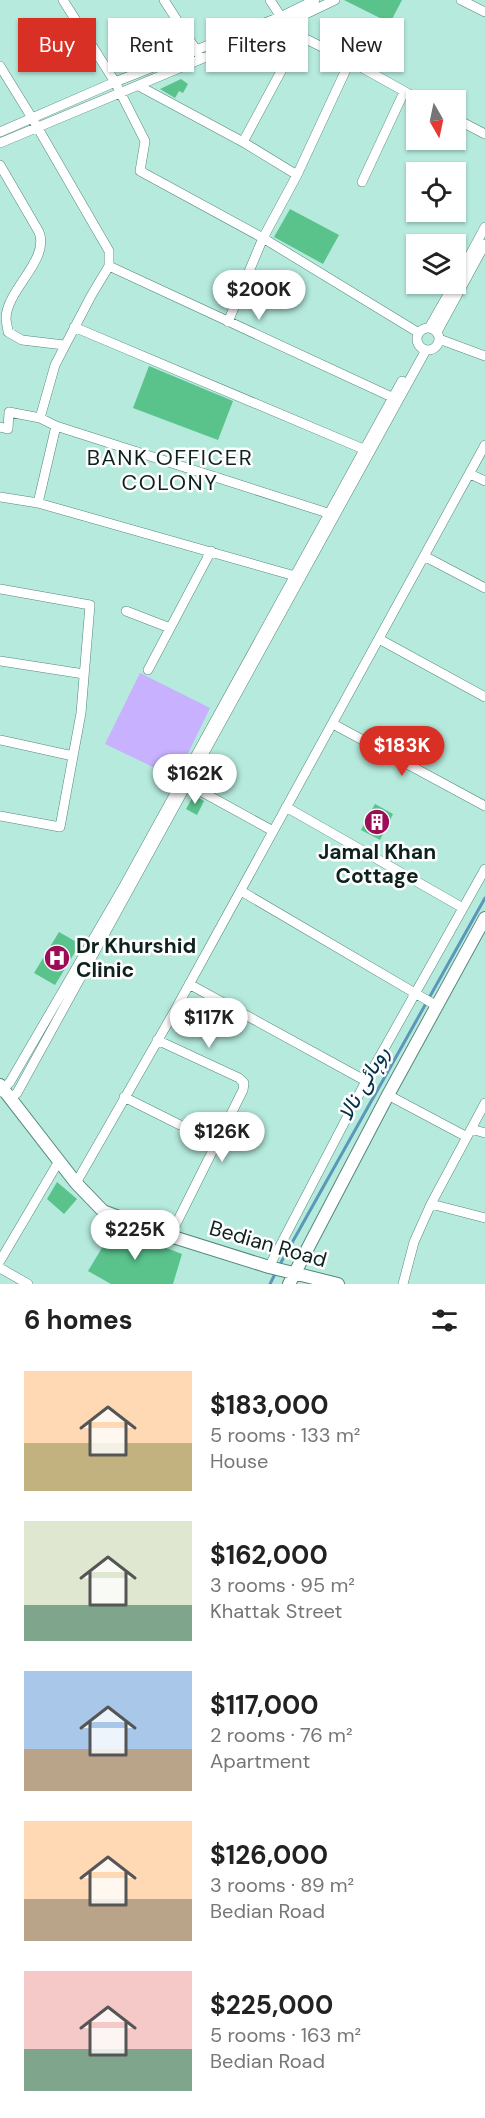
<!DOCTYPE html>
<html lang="en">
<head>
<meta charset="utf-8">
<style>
	:root { --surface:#fff; --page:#f6f6f6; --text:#222; --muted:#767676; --accent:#d93025 }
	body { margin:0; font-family:"DM Sans",Vazirmatn,sans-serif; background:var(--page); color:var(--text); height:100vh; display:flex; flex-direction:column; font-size:22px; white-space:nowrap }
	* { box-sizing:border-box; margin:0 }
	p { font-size:20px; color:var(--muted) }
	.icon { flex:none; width:33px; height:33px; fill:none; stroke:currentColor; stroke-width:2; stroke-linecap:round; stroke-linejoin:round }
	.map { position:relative; height:1284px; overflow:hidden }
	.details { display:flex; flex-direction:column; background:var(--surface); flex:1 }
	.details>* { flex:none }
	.top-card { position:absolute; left:18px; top:18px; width:450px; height:54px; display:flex; gap:12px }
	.needle { width:39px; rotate:171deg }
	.fabs { position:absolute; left:406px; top:90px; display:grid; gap:12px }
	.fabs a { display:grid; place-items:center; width:60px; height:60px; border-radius:0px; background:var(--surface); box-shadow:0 2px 4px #0004; font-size:30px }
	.price { position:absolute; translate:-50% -51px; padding:0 14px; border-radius:21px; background:#fff; color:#222; font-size:20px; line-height:39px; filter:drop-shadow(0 2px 3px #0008) }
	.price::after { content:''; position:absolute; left:50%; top:36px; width:18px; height:14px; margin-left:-9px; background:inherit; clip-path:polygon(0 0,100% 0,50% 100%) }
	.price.on { background:var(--accent); color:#fff }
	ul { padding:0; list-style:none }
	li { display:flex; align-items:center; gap:18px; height:150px; padding:0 24px }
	li span { display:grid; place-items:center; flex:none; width:168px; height:120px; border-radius:0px; color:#555 }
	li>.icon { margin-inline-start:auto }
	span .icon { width:72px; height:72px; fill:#fffc; stroke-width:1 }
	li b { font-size:26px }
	h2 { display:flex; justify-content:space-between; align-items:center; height:72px; padding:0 24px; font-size:26px }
	.chip { padding:0 21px; border-radius:0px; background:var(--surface); box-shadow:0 2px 4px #0004; font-size:21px; line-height:54px }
	.chip.on { background:var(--accent); color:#fff }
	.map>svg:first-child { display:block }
	.green { fill:#c8b1fe }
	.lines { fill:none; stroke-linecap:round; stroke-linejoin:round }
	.stream { stroke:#5b97b8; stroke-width:3 }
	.building { fill:#59c38b }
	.street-casing { stroke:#56877c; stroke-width:10 }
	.secondary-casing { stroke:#56877c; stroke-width:14 }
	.street { stroke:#fff; stroke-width:9 }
	.secondary { stroke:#fff; stroke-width:12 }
	.labels { text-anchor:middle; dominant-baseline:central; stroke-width:5; stroke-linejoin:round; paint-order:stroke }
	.poi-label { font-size:21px; font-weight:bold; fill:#0d221d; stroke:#fefefe }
	.street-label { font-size:21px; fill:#0d221d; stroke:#fefefe }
	.neighbourhood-label { font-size:22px; letter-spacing:1.5px; fill:#0d221d; stroke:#fefefe }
	.water-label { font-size:22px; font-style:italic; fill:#013047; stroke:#fefefe }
</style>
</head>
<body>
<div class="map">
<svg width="485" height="1284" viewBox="0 0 485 1284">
	<rect width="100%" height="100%" fill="#b5eadd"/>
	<path class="green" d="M140,673L210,708L176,778L105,744Z"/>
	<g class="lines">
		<path class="stream" d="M279,1266L485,898
			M270,1284L276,1272"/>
	</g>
	<path class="building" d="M344,0H402L390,23Z
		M181,79L188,84L183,93L179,91L175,98L160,89Z
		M290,209L339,235L323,264L274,237Z
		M149,366L233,401L218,440L133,408Z
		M194,795L204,801L197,815L186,809Z
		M375,804L393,814L380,840L361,830Z
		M59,932L80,944L55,985L34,973Z
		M57,1182L77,1199L64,1214L47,1199Z
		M114,1228L182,1254L173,1284H111L88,1271Z"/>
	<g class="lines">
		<g class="street-casing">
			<path id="street" d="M63,0L115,82L145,141L140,171L263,238L419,333
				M164,0L198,53
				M270,0L290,31L350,61L420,100
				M461,0L485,12
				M0,66L32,118L109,251V266L91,296L55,365L40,418
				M139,86L243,142L297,175
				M456,119L485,134
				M0,132L115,82L280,17L315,0
				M243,142L300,36
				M0,143L285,24L335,0
				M0,165L39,232C50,260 7,289 6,318C6,323 8,328 8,332L22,340L64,345
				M362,182L404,92
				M109,266L396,399
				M456,281L485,227
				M228,322L263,238L297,175L350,61
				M74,327L368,451
				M417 339a11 11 0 1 1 22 0a11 11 0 1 1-22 0Z
				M429,328L454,284
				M437,332L485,244
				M439,339L485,356
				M0,427L8,429L9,412L40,418L56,426L334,515
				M470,474L485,481
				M0,497L38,503L295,576
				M38,503L56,426
				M424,556L485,588
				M0,589L90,605L81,713L60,827L0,816
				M126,611L170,628
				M379,639L485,697
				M0,661L84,674
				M148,670L211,551
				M333,724L485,806
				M0,740L73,756
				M184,782L273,831
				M286,807L463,908
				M241,891L437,1006
				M189,984L366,1081
				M157,1040L239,1078L244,1083L243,1090L170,1236
				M0,1092L10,1082L124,886L402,381
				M388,1095L467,1137
				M124,1097L180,1125
				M10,1098L17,1093L426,350
				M471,1129L485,1133
				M76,1183L174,1012L485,445
				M431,1204L485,1218
				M0,1261L59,1161
				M269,1267L366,1081L485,869
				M0,1268L28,1284
				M403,1284L414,1242L431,1204L485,1103"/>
		</g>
		<g class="secondary-casing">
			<path id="secondary" d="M0,1085L76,1183L103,1211L170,1236L269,1267L338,1284
				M289,1284L388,1095L485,918"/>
		</g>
		<use href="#street" class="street"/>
		<use href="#secondary" class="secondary"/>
	</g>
	<defs>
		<g id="building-disc" transform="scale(1.35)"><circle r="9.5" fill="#9d0c57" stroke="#fefefe"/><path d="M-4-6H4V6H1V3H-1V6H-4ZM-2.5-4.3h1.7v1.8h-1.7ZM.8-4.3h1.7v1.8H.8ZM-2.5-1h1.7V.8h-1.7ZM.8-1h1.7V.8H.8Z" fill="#fff"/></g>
		<g id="hospital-disc" transform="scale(1.35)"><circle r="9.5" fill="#9d0c57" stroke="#fefefe"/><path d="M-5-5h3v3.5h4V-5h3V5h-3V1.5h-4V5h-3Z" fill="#fff"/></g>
	</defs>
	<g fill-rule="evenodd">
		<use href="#building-disc" x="377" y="822"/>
		<use href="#hospital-disc" x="57" y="958"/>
	</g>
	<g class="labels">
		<g class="poi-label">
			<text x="377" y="852">Jamal Khan<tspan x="377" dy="24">Cottage</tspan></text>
			<text x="76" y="946" text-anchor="start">Dr Khurshid<tspan x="76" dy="24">Clinic</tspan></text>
		</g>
		<g class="street-label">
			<text transform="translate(268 1244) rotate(16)">Bedian Road</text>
		</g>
		<g class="neighbourhood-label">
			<text x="170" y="457">BANK OFFICER<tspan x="170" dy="25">COLONY</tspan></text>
		</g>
		<g class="water-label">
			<text transform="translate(363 1083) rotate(-61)">روہائی نالا</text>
		</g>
	</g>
</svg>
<div class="fabs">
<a><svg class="needle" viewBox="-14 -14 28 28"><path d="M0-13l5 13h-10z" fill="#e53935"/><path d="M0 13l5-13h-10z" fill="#767676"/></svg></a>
<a><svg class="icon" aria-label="locate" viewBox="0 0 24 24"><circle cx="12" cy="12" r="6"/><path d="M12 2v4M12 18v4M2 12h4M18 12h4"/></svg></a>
<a><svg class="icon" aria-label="layers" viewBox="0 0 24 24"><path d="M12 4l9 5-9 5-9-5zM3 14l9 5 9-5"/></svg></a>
</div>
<b class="price" style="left:259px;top:321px">$200K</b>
<b class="price on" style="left:402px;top:777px">$183K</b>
<b class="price" style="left:195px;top:805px">$162K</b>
<b class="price" style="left:209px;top:1049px">$117K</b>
<b class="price" style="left:222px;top:1163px">$126K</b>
<b class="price" style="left:135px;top:1261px">$225K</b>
<div class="top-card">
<a class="chip on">Buy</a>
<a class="chip">Rent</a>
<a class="chip">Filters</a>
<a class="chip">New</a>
</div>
</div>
<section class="details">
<h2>6 homes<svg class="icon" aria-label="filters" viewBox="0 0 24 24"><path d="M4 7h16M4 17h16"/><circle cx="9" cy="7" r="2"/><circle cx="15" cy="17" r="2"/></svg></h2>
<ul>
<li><span style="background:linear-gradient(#ffd9b3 60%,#c2b280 0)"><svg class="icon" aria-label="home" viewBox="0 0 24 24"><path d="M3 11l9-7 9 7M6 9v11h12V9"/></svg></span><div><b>$183,000</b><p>5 rooms · 133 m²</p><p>House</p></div></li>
<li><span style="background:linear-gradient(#dfe7d0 70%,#7fa58c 0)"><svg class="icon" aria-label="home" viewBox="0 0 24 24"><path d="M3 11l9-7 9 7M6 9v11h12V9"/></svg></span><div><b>$162,000</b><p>3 rooms · 95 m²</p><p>Khattak Street</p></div></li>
<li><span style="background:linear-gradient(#a9c7e8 65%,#b9a48a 0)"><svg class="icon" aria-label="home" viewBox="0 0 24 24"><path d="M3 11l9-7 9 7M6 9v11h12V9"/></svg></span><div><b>$117,000</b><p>2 rooms · 76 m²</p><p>Apartment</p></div></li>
<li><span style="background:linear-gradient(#ffd9b3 65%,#b9a48a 0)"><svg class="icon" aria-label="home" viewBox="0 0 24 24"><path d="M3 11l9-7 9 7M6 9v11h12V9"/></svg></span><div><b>$126,000</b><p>3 rooms · 89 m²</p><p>Bedian Road</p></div></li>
<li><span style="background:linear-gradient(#f6c9c9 65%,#7fa58c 0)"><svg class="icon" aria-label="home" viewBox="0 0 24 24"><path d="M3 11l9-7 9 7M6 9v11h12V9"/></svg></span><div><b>$225,000</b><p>5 rooms · 163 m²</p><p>Bedian Road</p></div></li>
</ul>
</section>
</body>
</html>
